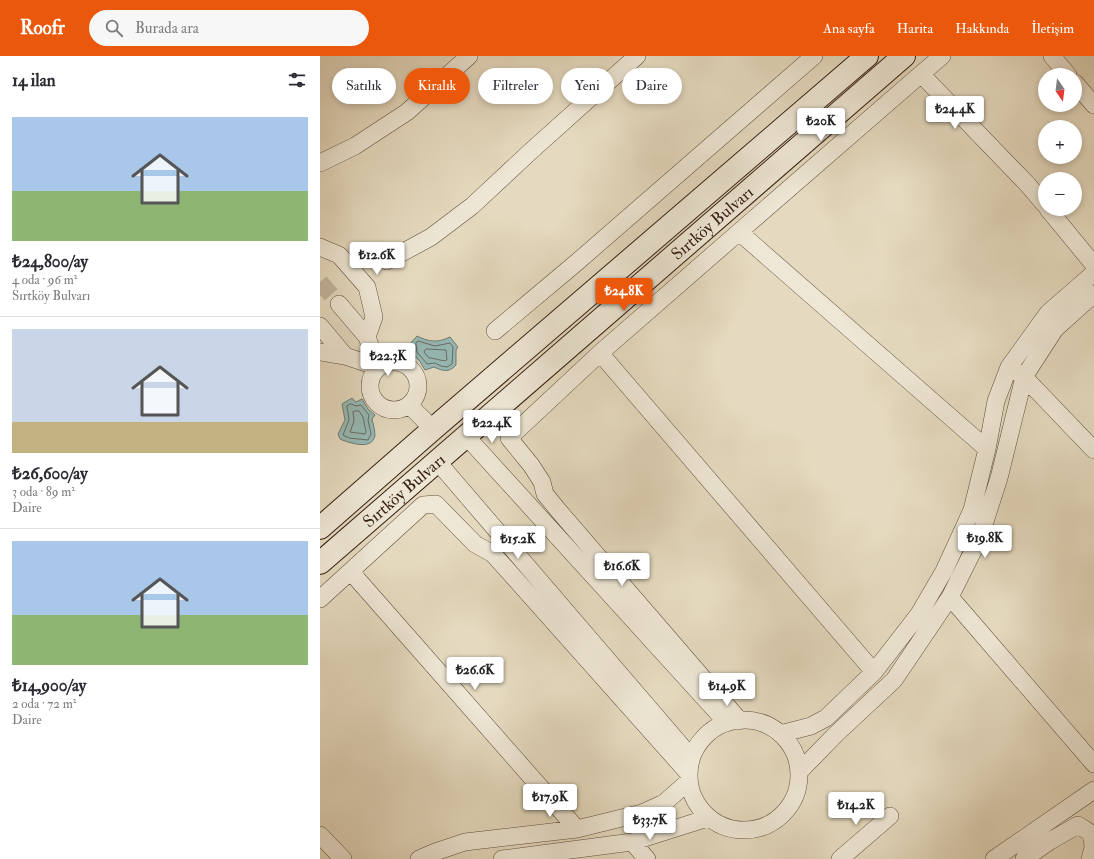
<!DOCTYPE html>
<html lang="tr">
<head>
<meta charset="utf-8">
<style>
	:root { --surface:#fff; --page:#f7f7f7; --text:#2b2b33; --muted:#7c7c81; --line:#e1e1e2; --accent:#ea580c }
	body { margin:0; font-family:"IM FELL Double Pica",serif; background:var(--page); color:var(--text); height:100vh; display:flex; flex-direction:column; font-size:15px; white-space:nowrap }
	* { box-sizing:border-box; margin:0 }
	p { font-size:13px; color:var(--muted) }
	.icon { flex:none; width:22px; height:22px; fill:none; stroke:currentColor; stroke-width:2; stroke-linecap:round; stroke-linejoin:round }
	.map { position:relative; flex:1; overflow:hidden }
	.side { display:flex; flex-direction:column; background:var(--surface); width:320px }
	.side>* { flex:none }
	.banner { position:absolute; left:12px; top:12px; width:380px; height:36px; display:flex; gap:8px }
	.needle { width:26px; rotate:166deg }
	.tools { position:absolute; left:718px; top:12px; display:grid; gap:8px }
	.tools a { display:grid; place-items:center; width:44px; height:44px; border-radius:50%; background:var(--surface); box-shadow:0 2px 6px #0003; font-size:20px }
	.price { position:absolute; translate:-50% -34px; padding:0 9px; border-radius:4px; background:#fff; color:#222; font-size:13px; line-height:26px; filter:drop-shadow(0 1px 2px #0008) }
	.price::after { content:''; position:absolute; left:50%; top:24px; width:12px; height:9px; margin-left:-6px; background:inherit; clip-path:polygon(0 0,100% 0,50% 100%) }
	.price.active { background:var(--accent); color:#fff }
	ul { padding:0; list-style:none }
	li { display:grid; align-content:center; gap:8px; height:212px; padding:0 12px }
	li+li { border-top:1px solid var(--line) }
	li span { display:grid; place-items:center; height:124px; border-radius:0px; color:#555 }
	li>.icon { margin-inline-start:auto }
	span .icon { width:72px; height:72px; fill:#fffc; stroke-width:1 }
	li b { font-size:17px }
	h2 { display:flex; justify-content:space-between; align-items:center; height:48px; padding:0 12px; font-size:17px }
	.chip { padding:0 14px; border-radius:18px; background:var(--surface); box-shadow:0 2px 6px #0003; font-size:14px; line-height:36px }
	.chip.active { background:var(--accent); color:#fff }
	header { display:flex; align-items:center; gap:24px; box-sizing:border-box; height:56px; padding:0 20px; background:var(--accent); color:#fff }
	header strong { font-size:19px }
	nav { display:flex; gap:22px; margin-inline-start:auto; font-size:14px }
	.search { width:280px; height:36px; background:var(--page); display:flex; align-items:center; gap:10px; box-sizing:border-box; padding:0 14px; border-radius:22px; color:var(--muted); font-size:15px }
	main { display:flex; flex:1; min-height:0 }
	.map>svg:first-child { display:block }
	.water { fill:#96bab6; stroke:#6f7c75 }
	.lines { fill:none; stroke-linecap:round; stroke-linejoin:round }
	.shore { stroke:#666c65; stroke-width:1 }
	.street-tunnel { stroke:#c2b59d; stroke-width:17; stroke-dasharray:17 8; stroke-linecap:butt }
	.street-casing { stroke:#614e3f; stroke-width:18 }
	.secondary-casing { stroke:#351f14; stroke-width:24 }
	.street { stroke:#eee7d5; stroke-width:17 }
	.secondary { stroke:#eee7d5; stroke-width:22 }
	.labels { text-anchor:middle; dominant-baseline:central; stroke-width:3.5; stroke-linejoin:round; paint-order:stroke }
	.street-label { font-size:17px; fill:#351f14; stroke:#eee7d5 }
</style>
</head>
<body>
<header>
<strong>Roofr</strong>
<div class="search"><svg class="icon" aria-label="search" viewBox="0 0 24 24"><circle cx="10" cy="10" r="6"/><path d="M15 15l6 6"/></svg>Burada ara</div>
<nav><a>Ana sayfa</a><a>Harita</a><a>Hakkında</a><a>İletişim</a></nav>
</header>
<main>
<section class="side">
<h2>14 ilan<svg class="icon" aria-label="filters" viewBox="0 0 24 24"><path d="M4 7h16M4 17h16"/><circle cx="9" cy="7" r="2"/><circle cx="15" cy="17" r="2"/></svg></h2>
<ul>
<li><span style="background:linear-gradient(#a9c7e8 60%,#8fb573 0)"><svg class="icon" aria-label="home" viewBox="0 0 24 24"><path d="M3 11l9-7 9 7M6 9v11h12V9"/></svg></span><div><b>₺24,800/ay</b><p>4 oda · 96 m²</p><p>Sırtköy Bulvarı</p></div></li>
<li><span style="background:linear-gradient(#c9d6e8 75%,#c2b280 0)"><svg class="icon" aria-label="home" viewBox="0 0 24 24"><path d="M3 11l9-7 9 7M6 9v11h12V9"/></svg></span><div><b>₺26,600/ay</b><p>3 oda · 89 m²</p><p>Daire</p></div></li>
<li><span style="background:linear-gradient(#a9c7e8 60%,#8fb573 0)"><svg class="icon" aria-label="home" viewBox="0 0 24 24"><path d="M3 11l9-7 9 7M6 9v11h12V9"/></svg></span><div><b>₺14,900/ay</b><p>2 oda · 72 m²</p><p>Daire</p></div></li>
</ul>
</section>
<div class="map">
<svg width="774" height="803" viewBox="0 0 774 803">
	<rect width="100%" height="100%" fill="#e5dabf"/>
	<filter id="stains"><feTurbulence type="fractalNoise" baseFrequency=".005" numOctaves="4"/><feColorMatrix values="0 0 0 0 .2 0 0 0 0 .09 0 0 0 0 .02 0 0 0 .5 -.17"/></filter>
	<radialGradient id="worn" r=".72"><stop offset=".6" stop-color="#630" stop-opacity="0"/><stop offset="1" stop-color="#630" stop-opacity=".3"/></radialGradient>
	<path class="water" d="M97,280C109,286 118,287 130,281L138,291L136,294V309C129,317 123,315 114,311L105,314L99,304L90,297L94,292L90,288Z
		M32,342L36,346L42,343L48,353L55,359L52,363C53,368 55,374 55,379C53,395 29,387 20,383L18,378L25,364L22,348Z"/>
	<g class="lines">
		<path class="shore" d="M98,285L115,290L130,287L133,291L132,308L127,311L121,310L115,307L107,308L97,296L96,288Z
			M107,293L126,294L127,304C123,306 115,302 109,302L104,296L105,294Z
			M31,348L36,350L41,349L49,359L48,364L51,378L48,384L29,382L23,379L29,364L27,350Z
			M35,355H39L43,361L46,376L45,378L30,376L34,365L33,356Z"/>
		<path class="street-tunnel" d="M0,226L19,248"/>
		<g class="street-casing">
			<path id="street" d="M622,0L601,18L708,129L725,149
				M732,0L748,19
				M755,27L774,49
				M0,107L35,90L87,56L149,0
				M728,153L774,209
				M419,176L601,18
				M0,191L19,199L47,231L54,261L47,281
				M67,205L111,181L152,150L211,95L317,0
				M0,270L25,300L58,311L47,281L19,248
				M175,275L256,207L494,0
				M0,296L25,300
				M280,297L189,382L211,409L222,426L225,438L238,454L420,665
				M50 330a24 24 0 1 1 48 0a24 24 0 1 1-48 0Z
				M697,316L704,321L774,394
				M90,350L113,373
				M146,380L406,666
				M117,405L371,701
				M31,516L257,773
				M630,541L774,708
				M0,543L103,449L116,448L155,488L173,498L369,718
				M554,616L280,297L419,176L667,393
				M369 719a55 55 0 1 1 110 0a55 55 0 1 1-110 0Z
				M460,678L491,670L506,662L554,616L599,558L624,515L652,454L667,393L676,345L689,311L728,257L774,217
				M479,716L516,678L574,624L630,541L660,481L679,422L704,321L735,273L774,238
				M0,779L23,803
				M312,786L327,803
				M99,803L115,796L145,786L257,773L322,757L344,747L368,726
				M182,803L312,786L388,762
				M520,803L570,760
				M674,803L774,734
				M704,803L730,785L758,769L772,778L773,792L770,803"/>
		</g>
		<g class="secondary-casing">
			<g id="secondary">
				<path d="M0,472L113,373L547,0"/>
				<path id="s1" d="M0,507L584,0"/>
			</g>
		</g>
		<use href="#street" class="street"/>
		<use href="#secondary" class="secondary"/>
	</g>
	<g class="labels">
		<g class="street-label">
			<text stroke="none"><textPath href="#s1" startOffset="519">Sırtköy Bulvarı</textPath></text>
			<text stroke="none"><textPath href="#s1" startOffset="111">Sırtköy Bulvarı</textPath></text>
		</g>
	</g>
	<rect width="100%" height="100%" filter="url(#stains)"/>
	<rect width="100%" height="100%" fill="url(#worn)"/>
</svg>
<div class="tools">
<a><svg class="needle" viewBox="-14 -14 28 28"><path d="M0-13l5 13h-10z" fill="#e53935"/><path d="M0 13l5-13h-10z" fill="#7c7c81"/></svg></a>
<a>+</a>
<a>−</a>
</div>
<b class="price" style="left:635px;top:74px">₺24.4K</b>
<b class="price" style="left:501px;top:86px">₺20K</b>
<b class="price" style="left:57px;top:220px">₺12.6K</b>
<b class="price active" style="left:304px;top:256px">₺24.8K</b>
<b class="price" style="left:68px;top:321px">₺22.3K</b>
<b class="price" style="left:172px;top:388px">₺22.4K</b>
<b class="price" style="left:665px;top:503px">₺19.8K</b>
<b class="price" style="left:198px;top:504px">₺15.2K</b>
<b class="price" style="left:302px;top:531px">₺16.6K</b>
<b class="price" style="left:155px;top:635px">₺26.6K</b>
<b class="price" style="left:407px;top:651px">₺14.9K</b>
<b class="price" style="left:230px;top:762px">₺17.9K</b>
<b class="price" style="left:536px;top:770px">₺14.2K</b>
<b class="price" style="left:330px;top:785px">₺33.7K</b>
<div class="banner">
<a class="chip">Satılık</a>
<a class="chip active">Kiralık</a>
<a class="chip">Filtreler</a>
<a class="chip">Yeni</a>
<a class="chip">Daire</a>
</div>
</div>
</main>
</body>
</html>
